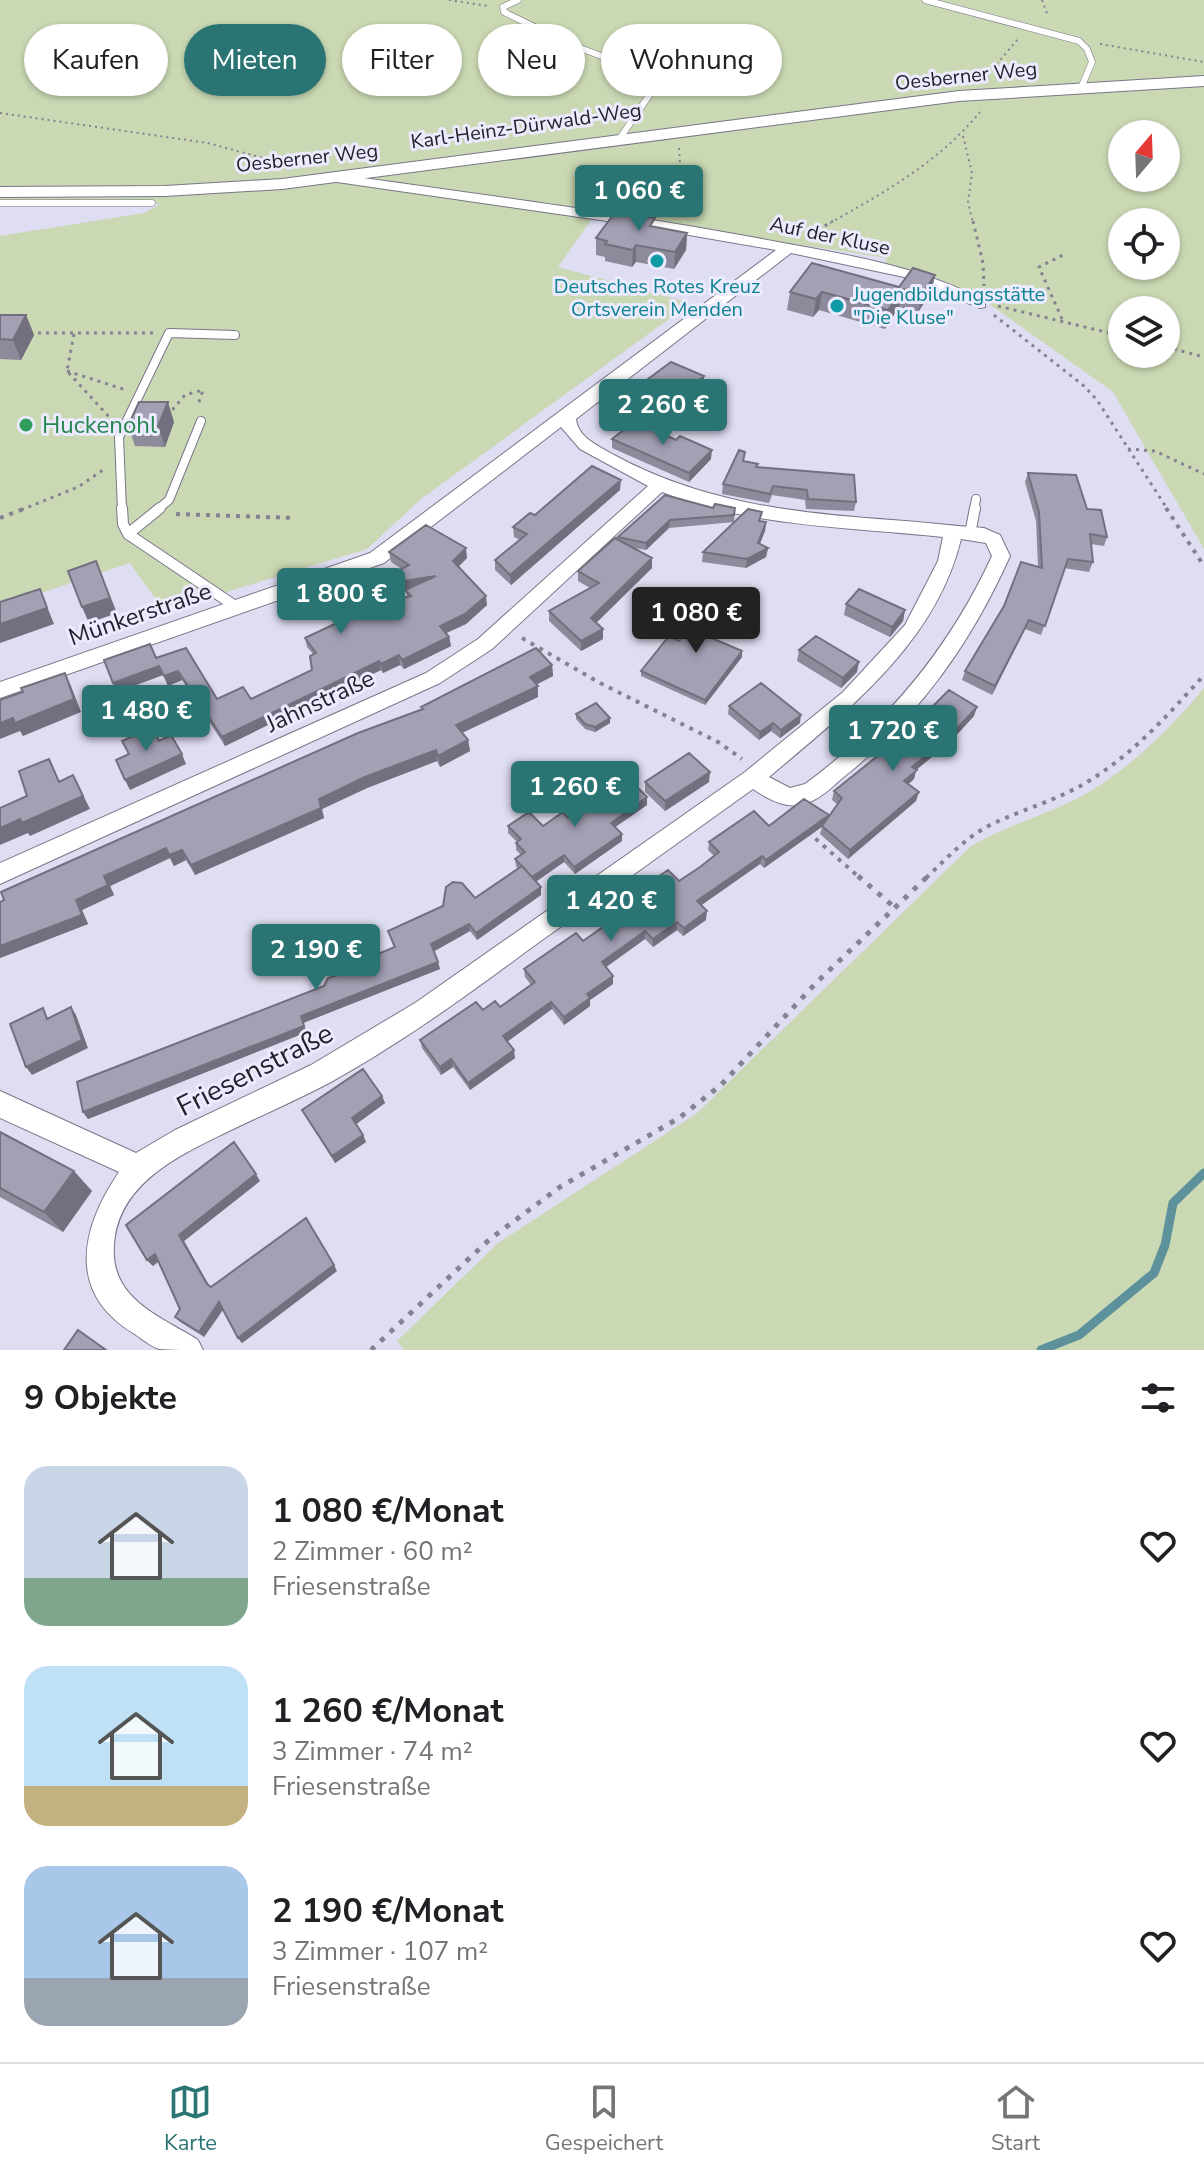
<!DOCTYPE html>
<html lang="de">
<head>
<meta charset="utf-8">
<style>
	:root { --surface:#fff; --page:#f6f6f6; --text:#202124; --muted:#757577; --line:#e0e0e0; --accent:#2a7474 }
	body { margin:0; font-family:"Nunito Sans",sans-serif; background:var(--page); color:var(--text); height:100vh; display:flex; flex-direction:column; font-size:30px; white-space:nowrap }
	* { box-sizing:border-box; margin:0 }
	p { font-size:26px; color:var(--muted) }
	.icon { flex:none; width:44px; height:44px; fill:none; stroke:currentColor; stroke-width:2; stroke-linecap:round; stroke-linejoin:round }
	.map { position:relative; height:1350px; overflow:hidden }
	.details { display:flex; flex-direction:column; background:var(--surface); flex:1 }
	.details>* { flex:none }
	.banner { position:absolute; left:24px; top:24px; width:800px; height:72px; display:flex; gap:16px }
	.needle { width:52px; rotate:19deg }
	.controls { position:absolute; left:1108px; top:120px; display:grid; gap:16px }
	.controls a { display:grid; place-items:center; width:72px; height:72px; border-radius:50%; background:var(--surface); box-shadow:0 2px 6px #0004; font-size:40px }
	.price { position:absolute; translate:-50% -68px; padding:0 18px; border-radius:8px; background:var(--accent); color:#fff; font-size:26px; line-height:52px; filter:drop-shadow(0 2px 4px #0008) }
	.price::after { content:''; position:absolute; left:50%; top:48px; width:24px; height:18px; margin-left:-12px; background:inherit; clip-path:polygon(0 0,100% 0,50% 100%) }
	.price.current { background:#222; color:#fff }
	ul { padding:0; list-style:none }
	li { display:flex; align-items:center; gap:24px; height:200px; padding:0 24px }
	li span { display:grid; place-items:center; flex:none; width:224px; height:160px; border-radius:24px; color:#555 }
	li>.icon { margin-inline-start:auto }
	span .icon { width:96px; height:96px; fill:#fffc; stroke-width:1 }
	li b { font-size:34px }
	h2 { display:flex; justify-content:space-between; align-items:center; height:96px; padding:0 24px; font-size:34px }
	.tag { padding:0 28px; border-radius:36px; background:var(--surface); box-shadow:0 2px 6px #0004; font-size:28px; line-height:72px }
	.tag.current { background:var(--accent); color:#fff }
	.tab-bar { display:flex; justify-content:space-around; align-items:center; height:112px; border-top:2px solid var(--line); background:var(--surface); font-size:22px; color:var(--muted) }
	.tab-bar a { display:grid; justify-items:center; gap:4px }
	.tab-bar .current { color:var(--accent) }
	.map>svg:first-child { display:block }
	.green { fill:#cad8b3; fill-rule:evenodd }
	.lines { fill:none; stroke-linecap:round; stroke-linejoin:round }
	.stream { stroke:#5d919b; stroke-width:9 }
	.service-far2-casing { stroke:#787689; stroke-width:7 }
	.service-far1-casing { stroke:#787689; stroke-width:10 }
	.service-casing { stroke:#787689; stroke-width:12 }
	.minor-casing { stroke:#787689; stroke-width:2 }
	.tertiary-casing { stroke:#787689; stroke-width:2 }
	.path-far3 { stroke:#858391; stroke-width:2; stroke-dasharray:2 4; stroke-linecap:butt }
	.path-far2 { stroke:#858391; stroke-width:3; stroke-dasharray:3 5; stroke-linecap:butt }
	.path-far1 { stroke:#858391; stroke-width:4; stroke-dasharray:4 6; stroke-linecap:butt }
	.path { stroke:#858391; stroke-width:5; stroke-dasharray:5 8; stroke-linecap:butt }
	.service-far2 { stroke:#fff; stroke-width:6 }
	.service-far1 { stroke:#fff; stroke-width:8 }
	.service { stroke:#fff; stroke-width:10 }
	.minor { fill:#fff; fill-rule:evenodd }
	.tertiary { fill:#fff; fill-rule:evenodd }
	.wall { fill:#8c8a9b }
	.shaded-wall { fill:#72707e }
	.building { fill:#a3a0b4; stroke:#72707e; stroke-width:2 }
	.culture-dot { fill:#0f9aa8; stroke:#eceaff; stroke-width:3 }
	.leisure-dot { fill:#2e9e5b; stroke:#eceaff; stroke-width:3 }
	.labels { text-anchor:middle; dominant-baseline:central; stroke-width:6; stroke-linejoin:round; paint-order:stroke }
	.far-street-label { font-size:20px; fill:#23222a; stroke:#eceaff }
	.far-culture-label { font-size:20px; fill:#0d838f; stroke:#eceaff }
	.leisure-label { font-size:24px; fill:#27864d; stroke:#eceaff; text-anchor:start }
	.street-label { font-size:24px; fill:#23222a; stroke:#eceaff }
	.near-street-label { font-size:28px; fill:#23222a; stroke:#eceaff }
</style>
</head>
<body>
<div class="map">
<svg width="1204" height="1350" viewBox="0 0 1204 1350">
	<rect width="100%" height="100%" fill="#dfddf1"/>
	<path class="green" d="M0,0H1204V549L1113,392L975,294L939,279L885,265L887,258L596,213L558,267L691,303L421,499L367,549L164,611L130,563L0,607V236L144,213L161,204L0,205ZM1122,134H1166V178H1122ZM1122,222H1166V266H1122ZM1122,310H1166V354H1122Z
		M1204,688V1350H405L397,1341L498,1243L696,1114L971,846C1007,825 1047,815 1084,795C1130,768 1170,729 1204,688Z"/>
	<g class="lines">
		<path class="stream" d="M1041,1350L1079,1335L1154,1273L1165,1245L1173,1203L1204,1173"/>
		<g class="service-far2-casing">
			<path id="service-far2" d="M518,0L503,7L504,12L569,44L661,78L618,141
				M925,0L1079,41L1087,49L1092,62L1081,88
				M0,203H152"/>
		</g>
		<g class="service-far1-casing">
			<path id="service-far1" d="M122,510L119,437L169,333L235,335
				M157,510L169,500L201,421
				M974,510L976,499"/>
		</g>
		<g class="service-casing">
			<path id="service" d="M122,508L123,524L128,534L238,608
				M128,534L160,508
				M970,534L975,508"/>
		</g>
		<g class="minor-casing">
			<path id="minor" d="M335,174C476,194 617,212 757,238C835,253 914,263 985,301V307L980,308L904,277L791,253L576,419C578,438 599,446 614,455C702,503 794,513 892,520C923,522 953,526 984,528L1000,535L1010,556C972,641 922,712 850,772C834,784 820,802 799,805C783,808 766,798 753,789C679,842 605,895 531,948C466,996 400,1044 329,1083C295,1101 260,1116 225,1133C180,1155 124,1181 115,1236C105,1297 155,1313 198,1340L203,1350C190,1350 171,1350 159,1349C150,1346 141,1338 133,1333C66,1292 81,1228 119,1172L0,1118V1091L136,1153L175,1130L311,1065L415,1003L745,772L843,692L905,625L938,561L943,537C849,527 751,527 662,492L492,649L440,683L0,884V863L426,673L478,639L648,486L580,449L561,427L384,563L0,698V682L370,553L776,250L614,222L330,181L328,178ZM961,539L986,543L992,556C949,649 888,723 805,784L790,788L769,777C847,711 936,643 961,539Z"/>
		</g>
		<g class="tertiary-casing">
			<path id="tertiary" d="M1204,76V86L959,101L282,189L165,196L0,197V187L165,186L282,179L959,91Z"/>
		</g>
		<path class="path-far3" d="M449,0L488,6
			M1042,0L1048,16
			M1100,44L1204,62
			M985,78L1018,39
			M0,113L208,143L289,165
			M963,136L972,173L968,202L973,223
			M679,148L683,215
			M830,223C885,192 939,162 980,112"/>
		<path class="path-far2" d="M973,221L983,263L984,286
			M811,234L833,221
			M998,306L1122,336
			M994,315L1084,386L1097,400L1168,510
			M1062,319L1039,267L1065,254
			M30,333H154
			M74,334L67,371L110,418
			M1166,347L1204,357
			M67,371L126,390
			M164,409H173L185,395L203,390L198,405
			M1128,449L1155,451L1204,474
			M21,510L78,487L103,470"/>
		<path class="path-far1" d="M1166,508L1204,566
			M176,514L295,518
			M0,518L26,508
			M522,638L600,683L718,742L742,759
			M808,832L860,878
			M926,878C947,858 966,837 992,824C1026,808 1061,799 1092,779C1136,751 1170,713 1204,675"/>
		<path class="path" d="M858,876L893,906
			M371,1350L490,1239L560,1187L679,1118L721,1085L816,983L928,876"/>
		<use href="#service-far2" class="service-far2"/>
		<use href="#service-far1" class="service-far1"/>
		<use href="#service" class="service"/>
		<use href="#minor" class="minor"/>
		<use href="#tertiary" class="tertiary"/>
	</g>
	<path class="wall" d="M655,227L687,233L686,250L674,269L636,262L632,267L605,261V257L596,255V238Z
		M935,275L931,293L918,312L899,307L885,329L819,310L813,317L787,310L790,292L899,287Z
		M0,315H26L34,335L21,360L0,359Z
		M704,376L703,386L680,404L648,389V379Z
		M652,395V404L626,427L601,414L600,404Z
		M174,422L165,447L135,446L128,426Z
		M612,439L711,459L689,482L612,448Z
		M744,461L758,464L757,467L856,502L854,511L806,509L805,500L772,495L769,503L722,494L723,484Z
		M1028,473L1087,509L1107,537L1104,546L1091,544L1093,562L1089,572L1064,568L1041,635L1025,629L992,695L962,680L965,671L1038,567L1036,521L1025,482Z
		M620,490L511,585L495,570V560L520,540L514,537L513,527L535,515Z
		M665,495L713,508H735L734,522L669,528L646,550L634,548L652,558V568L596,623L603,639L581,651L549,621V611L590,588L578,581V571L618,540V537Z
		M761,521L766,522L765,531L760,544L768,548L766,557L746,568L702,562L703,552Z
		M389,552L467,558L458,567L487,605L466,624L446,633L449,637L451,646L404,669L400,665L383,673L381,670L225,746L182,680L168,686L163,675L117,692L156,658L217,699H251L312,670L313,654L307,647L305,638L407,597L406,590L380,594L377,582L402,569L391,562Z
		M846,604L905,610L903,621L890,637L844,615Z
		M734,605L710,637L742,657L705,705L641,676V671L679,641Z
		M799,650L857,672L841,688L797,661Z
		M552,665L553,676L536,684L538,697L462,733L468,740L470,751L440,767L437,761L367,788L322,809L324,818L195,875L186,860L174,866L170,858L110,886L114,895L82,910L88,924L0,958V902L421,709V707Z
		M729,706L800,723L780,738L771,731L759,740L728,714Z
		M576,714L610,718V723L595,732L585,729L576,719Z
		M974,716L949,743L916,770L914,779L908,784L916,801L848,859L820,834L822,827L764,868L760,864L701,905L706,920L683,936L677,930L653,947L645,939L606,967L613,976V984L590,1000V1006L564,1025L552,1009L507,1042L515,1058L470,1090L453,1067L441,1075L422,1048L420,1040L483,1010L500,1007L531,985L525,977L524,969L583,941L622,914L620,911V903L679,881L700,867L714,856L708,850L709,842L769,826L828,817L837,804L832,800L834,791Z
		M645,782H709L665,811L645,792Z
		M596,794L647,797V805L615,827L622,841L575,874L564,862L536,882L541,895L477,940L470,931L434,951L440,969L303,1023L307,1032L88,1119L83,1112L324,986L394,948L388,931L475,898L518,869L516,866L515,859L521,855L516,850V843L517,842L508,833V826H543L568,818L596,800Z
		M382,1096L385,1103L356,1124L363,1135L366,1142L335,1163L302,1110Z
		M0,1132L92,1191L63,1232L0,1197Z
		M260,1181L184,1241L209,1285L211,1287L337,1271L242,1343L238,1338L223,1310L204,1337L180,1322L175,1317L180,1309L158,1262L153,1266L147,1260Z"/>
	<path class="shaded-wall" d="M687,233L686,250L674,269L675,252Z
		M636,245V262L632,267L633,250Z
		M935,275L931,293L918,312L922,294Z
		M903,289L899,307L885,329L888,310Z
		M822,292L819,310L813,317L816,299Z
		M26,315L34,335L21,360L13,340Z
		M704,376L703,386L680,404L681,395Z
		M652,395V404L626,427L627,417Z
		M168,402L174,422L165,447L158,426Z
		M712,450L711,459L689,482V473Z
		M621,480L620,490L511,585L510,575Z
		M670,520L669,528L646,550V543Z
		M766,522L765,531L756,552L758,543Z
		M466,548L467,558L454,571L453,561Z
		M768,548L766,557L746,568L747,559Z
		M652,558V568L591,628V618Z
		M96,561L117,613L89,623L82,607Z
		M436,576L437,586L380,594L378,585Z
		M40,589L54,624L0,643V624Z
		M486,596L487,605L466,624L442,635L440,626Z
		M734,600V605L707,641V636Z
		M905,610L903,621L890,637L892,627Z
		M1029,620L1025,629L992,695L995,686Z
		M603,629V639L581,651V641Z
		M449,637L451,646L404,669L402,660Z
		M742,651V657L705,705V700Z
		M399,655L400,665L383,673L381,664Z
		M379,661L381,670L225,746L222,737Z
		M859,662L857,672L841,688L843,678Z
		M552,665L553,676L530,688V677Z
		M159,666L163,675L117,692L113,683Z
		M178,671L182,680L168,686L164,676Z
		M65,673L71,686L81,712L23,736L20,731L0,739V723Z
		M538,686V697L457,735L456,725Z
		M977,707L974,716L949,743L916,770L914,779L902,790L904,781L912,767Z
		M801,715L800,723L780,738L781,730Z
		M610,718V723L595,732V727Z
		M773,723L771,731L759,740L760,732Z
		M468,740L470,751L440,767L438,756Z
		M436,750L437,761L367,788L322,809L324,818L195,875L191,865L319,799L365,777Z
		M182,754L186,764L130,790L125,780Z
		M710,772L709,782L665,811V801Z
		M73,775L90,809L30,836L28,833L0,845V828Z
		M919,792L916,801L848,859L850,850Z
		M647,797V805L611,830V823Z
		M829,815L827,823L764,868L766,860Z
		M622,834V841L575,874L574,867Z
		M166,848L182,850L186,860L174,866L170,858L110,886L114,895L82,910L88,924L0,958V946L76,900L104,876Z
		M564,855V862L532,884V877Z
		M762,856L760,864L696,909L697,901Z
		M541,887V895L477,940L476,933Z
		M707,911L706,920L683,936L684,928Z
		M677,922V930L653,947V939Z
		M469,924L470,931L433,952L431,944Z
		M645,931V939L602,970V962Z
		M438,962L440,969L303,1023L307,1032L88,1119L83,1112L301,1016Z
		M613,976V984L590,1000V1006L564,1025V1017L587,994Z
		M551,1002L552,1009L504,1044L503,1036Z
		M71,1007L76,1015L88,1048L32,1075L26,1067Z
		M514,1050L515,1058L470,1090L468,1083Z
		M451,1059L453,1067L441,1075L440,1067Z
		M382,1096L385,1103L355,1125L352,1118Z
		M363,1135L366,1142L335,1163L332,1156Z
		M74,1171L92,1191L63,1232L44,1212Z
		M256,1174L260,1181L184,1241L211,1290L207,1284L179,1235Z
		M155,1254L160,1260L153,1266L147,1260Z
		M334,1265L337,1271L242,1343L238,1338Z
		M219,1302L224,1308L204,1337L199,1332Z"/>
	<path class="building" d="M616,211L655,218L650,226L687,233L675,252L636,245L633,250L605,244L607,241L596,238Z
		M812,263L899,287L913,268L935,275L922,294L903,289L888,310L822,292L816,299L790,292Z
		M0,315H26L13,340L0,339Z
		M671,362L704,376L681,395L648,379Z
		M628,383L652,395L627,417L600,404Z
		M139,402H168L158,426H128Z
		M635,421L676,440L680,436L712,450L689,473L612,439Z
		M739,450L745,452L743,461L758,464L756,467L854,475L856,502L808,499L807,490L773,486L770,494L723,484Z
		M592,466L621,480L510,575L495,560L527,534L513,527L530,513L535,515Z
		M1028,473L1076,475L1087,509L1101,510L1107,537L1090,534L1093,562L1068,559L1045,626L1029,620L995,686L965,671L1004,606L1021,562L1042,568L1039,512Z
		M665,495L713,508L715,504L735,508L734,515L670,520L646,543L618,537Z
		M748,509L762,512L759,521L766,522L758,543L768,548L747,559L703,552Z
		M426,525L466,548L453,561L486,596L465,614L440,626L449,637L402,660L399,655L381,664L379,661L222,737L178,671L164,676L159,666L113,683L104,660L150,644L156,658L186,648L217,699L243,687L251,699L312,670L310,656L316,653L305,638L373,606L411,596L405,590L436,576L378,585L377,582L409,565L389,552Z
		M615,538L652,558L591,618L603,629L581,641L549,611L599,583L578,571Z
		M96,561L110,598L82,607L68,571Z
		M40,589L47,608L0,624V602Z
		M859,589L905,610L892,627L846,604Z
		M722,590L734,600L707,636L742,651L705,700L641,671L669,636L679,641Z
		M816,636L859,662L843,678L799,650Z
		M536,648L552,665L530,677L538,686L456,725L468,740L438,756L436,750L365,777L319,799L321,808L191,865L182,850L169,855L166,848L104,876L108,885L76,900L82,915L0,946V902L4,900L1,892L358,733L423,709L421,707Z
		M65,673L74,699L15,723L13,718L0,723V700L23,692L21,688Z
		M761,683L801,715L781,730L773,723L760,732L729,706Z
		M949,690L977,707L952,734L912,767L917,770L904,781L919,792L850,850L822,826L842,798L834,791L905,734Z
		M596,703L610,718L595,727L585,724L576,714Z
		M152,727L159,741L171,735L182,754L125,780L116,760L129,754L122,741Z
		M689,753L710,772L665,801L645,782Z
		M49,759L59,782L73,775L83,796L22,823L20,819L0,828V808L27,796L19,771Z
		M625,775L647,797L611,823L622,834L574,867L564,855L532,877L515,859L525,852L516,843L521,839L508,826L529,812L543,826L563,812L568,818L600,798L596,794Z
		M804,799L829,815L766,860L762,856L697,901L707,911L684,928L677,922L653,939L645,931L602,962L613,976L587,994L590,998L564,1017L551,1002L503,1036L514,1050L468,1083L451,1059L440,1067L420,1040L476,1002L483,1010L495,1001L500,1007L535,982L524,969L576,933L583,941L627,910L620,903L668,870L679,881L700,867L719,852L709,842L754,811L769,826Z
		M522,866L541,887L476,933L469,924L431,944L438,962L301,1016L304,1026L83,1112L77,1082L324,986L328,978L353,970L351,965L395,947L388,931L443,906L446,887L453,882L462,883L475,898Z
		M71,1007L82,1040L26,1067L10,1024L43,1008L47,1019Z
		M363,1069L382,1096L352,1118L363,1135L332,1156L302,1110Z
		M0,1132L74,1171L44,1212L0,1188Z
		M234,1142L256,1174L179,1235L207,1284L211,1287L306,1218L334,1265L238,1338L219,1302L199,1332L175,1317L180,1309L155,1254L147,1260L126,1225Z
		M78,1330L106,1350H64Z"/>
	<g class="culture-dot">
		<circle cx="657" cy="261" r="8"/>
		<circle cx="837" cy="306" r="8"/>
	</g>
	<circle class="leisure-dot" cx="26" cy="425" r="8"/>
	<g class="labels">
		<g class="far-street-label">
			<text transform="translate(966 76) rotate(-6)">Oesberner Weg</text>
			<text transform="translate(526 126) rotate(-8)">Karl-Heinz-Dürwald-Weg</text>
			<text transform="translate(307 158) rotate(-6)">Oesberner Weg</text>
			<text transform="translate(830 236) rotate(12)">Auf der Kluse</text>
		</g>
		<g class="far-culture-label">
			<text x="657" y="286">Deutsches Rotes Kreuz<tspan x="657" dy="23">Ortsverein Menden</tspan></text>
			<text x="853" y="294" text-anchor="start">Jugendbildungsstätte<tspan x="853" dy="23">"Die Kluse"</tspan></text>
		</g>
		<g class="leisure-label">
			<text x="42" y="425">Huckenohl</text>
		</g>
		<g class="street-label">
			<text transform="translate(140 614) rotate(-19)">Münkerstraße</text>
			<text transform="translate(320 701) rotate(-25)">Jahnstraße</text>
		</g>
		<g class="near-street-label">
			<text transform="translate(255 1070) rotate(-27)">Friesenstraße</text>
		</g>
	</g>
</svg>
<div class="controls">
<a><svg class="needle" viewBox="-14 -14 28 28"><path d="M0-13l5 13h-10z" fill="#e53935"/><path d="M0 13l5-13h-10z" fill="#757577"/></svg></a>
<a><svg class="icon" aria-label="locate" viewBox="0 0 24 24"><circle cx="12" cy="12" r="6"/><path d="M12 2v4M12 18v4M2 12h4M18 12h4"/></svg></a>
<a><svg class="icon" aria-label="layers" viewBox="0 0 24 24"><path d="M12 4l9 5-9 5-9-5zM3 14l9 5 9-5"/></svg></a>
</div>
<b class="price" style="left:639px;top:233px">1 060 €</b>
<b class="price" style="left:663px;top:447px">2 260 €</b>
<b class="price" style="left:341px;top:636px">1 800 €</b>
<b class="price current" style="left:696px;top:655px">1 080 €</b>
<b class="price" style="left:146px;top:753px">1 480 €</b>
<b class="price" style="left:893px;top:773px">1 720 €</b>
<b class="price" style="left:575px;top:829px">1 260 €</b>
<b class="price" style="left:611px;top:943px">1 420 €</b>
<b class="price" style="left:316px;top:992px">2 190 €</b>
<div class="banner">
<a class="tag">Kaufen</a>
<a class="tag current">Mieten</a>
<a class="tag">Filter</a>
<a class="tag">Neu</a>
<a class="tag">Wohnung</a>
</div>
</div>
<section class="details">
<h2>9 Objekte<svg class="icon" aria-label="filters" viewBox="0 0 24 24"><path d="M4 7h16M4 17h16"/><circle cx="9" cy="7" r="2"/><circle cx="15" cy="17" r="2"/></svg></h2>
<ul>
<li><span style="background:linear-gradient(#c9d6e8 70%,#7fa58c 0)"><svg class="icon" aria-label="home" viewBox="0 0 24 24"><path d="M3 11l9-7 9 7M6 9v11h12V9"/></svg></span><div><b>1 080 €/Monat</b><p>2 Zimmer · 60 m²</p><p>Friesenstraße</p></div><svg class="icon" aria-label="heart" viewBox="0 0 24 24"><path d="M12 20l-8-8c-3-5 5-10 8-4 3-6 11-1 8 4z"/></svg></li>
<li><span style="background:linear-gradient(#bfe0f5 75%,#c2b280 0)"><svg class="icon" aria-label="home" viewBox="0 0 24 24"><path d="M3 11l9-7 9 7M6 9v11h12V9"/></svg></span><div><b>1 260 €/Monat</b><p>3 Zimmer · 74 m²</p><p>Friesenstraße</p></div><svg class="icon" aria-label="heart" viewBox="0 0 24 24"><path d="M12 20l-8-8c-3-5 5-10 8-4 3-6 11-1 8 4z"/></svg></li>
<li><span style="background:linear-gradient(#a9c7e8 70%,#9aa5b1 0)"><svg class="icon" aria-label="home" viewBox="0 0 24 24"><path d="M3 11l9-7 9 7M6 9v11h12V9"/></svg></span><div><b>2 190 €/Monat</b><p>3 Zimmer · 107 m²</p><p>Friesenstraße</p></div><svg class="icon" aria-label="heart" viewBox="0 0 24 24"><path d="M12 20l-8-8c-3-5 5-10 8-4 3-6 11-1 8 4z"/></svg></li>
</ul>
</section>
<nav class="tab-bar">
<a class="current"><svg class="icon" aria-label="map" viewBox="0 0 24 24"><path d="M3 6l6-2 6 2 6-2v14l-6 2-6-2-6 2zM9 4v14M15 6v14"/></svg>Karte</a>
<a><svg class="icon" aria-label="saved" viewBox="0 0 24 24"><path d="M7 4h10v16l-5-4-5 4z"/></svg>Gespeichert</a>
<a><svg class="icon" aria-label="home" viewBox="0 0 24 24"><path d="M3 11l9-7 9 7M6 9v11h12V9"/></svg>Start</a>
</nav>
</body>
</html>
